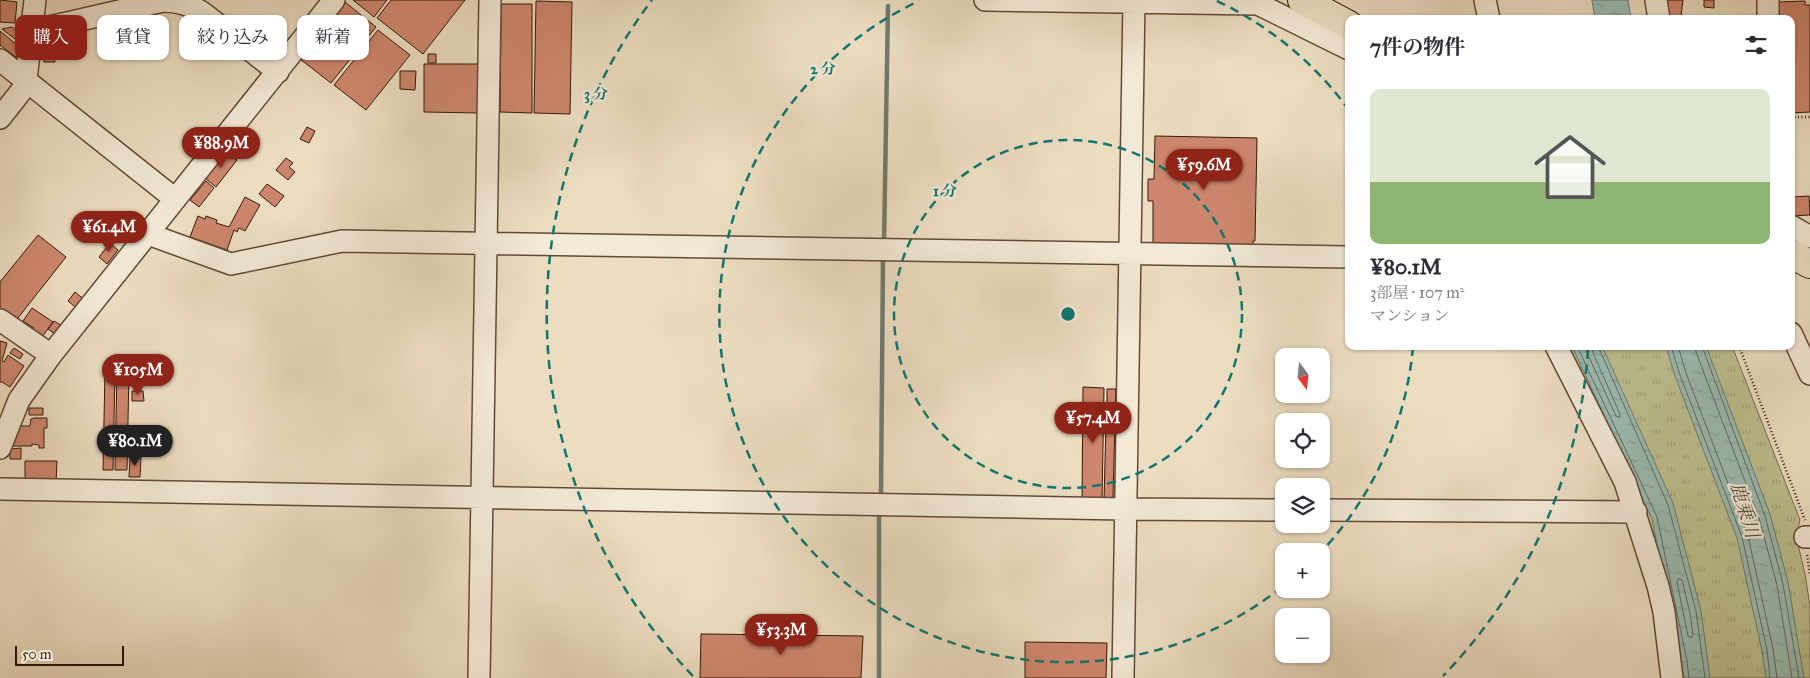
<!DOCTYPE html>
<html lang="ja">
<head>
<meta charset="utf-8">
<style>
	:root { --surface:#fff; --page:#f7f7f7; --text:#2b2b33; --muted:#7c7c81; --line:#e1e1e2; --accent:#8f2418 }
	body { margin:0; font-family:"IM FELL Great Primer","Noto Serif JP",serif; background:var(--page); color:var(--text); height:100vh; display:flex; flex-direction:column; font-size:19px; white-space:nowrap }
	* { box-sizing:border-box; margin:0 }
	p { font-size:16px; color:var(--muted) }
	.icon { flex:none; width:28px; height:28px; fill:none; stroke:currentColor; stroke-width:2; stroke-linecap:round; stroke-linejoin:round }
	.map { position:relative; flex:1; overflow:hidden }
	.details { position:absolute; left:1345px; top:15px; width:450px; height:335px; display:flex; flex-direction:column; background:var(--surface); border-radius:10px; box-shadow:0 1px 4px #0004 }
	.details>* { flex:none }
	.top-card { position:absolute; left:15px; top:15px; width:475px; height:45px; display:flex; gap:10px }
	.needle { width:32px; rotate:165deg }
	.buttons { position:absolute; left:1275px; top:348px; display:grid; gap:10px }
	.buttons a { display:grid; place-items:center; width:55px; height:55px; border-radius:10px; background:var(--surface); box-shadow:0 1px 4px #0004; font-size:25px }
	.scale { position:absolute; left:15px; bottom:12px; width:109px; box-sizing:border-box; padding-left:5px; border:2px solid #351807; border-top:0; font-size:14px; line-height:18px; white-space:nowrap; color:#351807; -webkit-text-stroke:4px #f3e9d7; paint-order:stroke }
	.price { position:absolute; translate:-50% -42px; padding:0 11px; border-radius:18px; background:var(--accent); color:#fff; font-size:16px; line-height:32px; filter:drop-shadow(0 1px 2px #0008) }
	.price::after { content:''; position:absolute; left:50%; top:30px; width:15px; height:11px; margin-left:-8px; background:inherit; clip-path:polygon(0 0,100% 0,50% 100%) }
	.price.current { background:#222; color:#fff }
	ul { padding:0; list-style:none }
	li { display:grid; align-content:center; gap:10px; height:265px; padding:0 25px }
	li+li { border-top:1px solid var(--line) }
	li span { display:grid; place-items:center; height:155px; border-radius:10px; color:#555 }
	li>.icon { margin-inline-start:auto }
	span .icon { width:90px; height:90px; fill:#fffc; stroke-width:1 }
	li b { font-size:21px }
	h2 { display:flex; justify-content:space-between; align-items:center; height:60px; padding:0 25px; font-size:21px }
	.chip { padding:0 18px; border-radius:10px; background:var(--surface); box-shadow:0 1px 4px #0004; font-size:18px; line-height:45px }
	.chip.current { background:var(--accent); color:#fff }
	.map>svg:first-child { display:block }
	.grass { fill:url(#grass-tufts); stroke:#796c4b }
	.water { fill:url(#water-ripples); stroke:#717a6e }
	.lines { fill:none; stroke-linecap:round; stroke-linejoin:round }
	.shore { stroke:#676a5c; stroke-width:1 }
	.stream { stroke:#717a6e; stroke-width:4.5 }
	.building { fill:#cd866d; stroke:#351807 }
	.minor-casing { stroke:#634936; stroke-width:24 }
	.major-casing { stroke:#351807; stroke-width:30 }
	.path { stroke:#351807; stroke-width:2.5; stroke-dasharray:1 2.5; stroke-linecap:butt }
	.minor { stroke:#f3e9d7; stroke-width:21 }
	.major { stroke:#ecddc2; stroke-width:28 }
	.ring { fill:none; stroke:#0f766e; stroke-width:2.5; stroke-dasharray:9 6 }
	.labels { text-anchor:middle; dominant-baseline:central; stroke-width:4.5; stroke-linejoin:round; paint-order:stroke }
	.water-label { font-size:19px; font-style:italic; fill:#585143; stroke:#f3e9d7 }
	.centre { fill:#0f766e; stroke:#f3e9d7; stroke-width:2.5 }
	.ring-label { font-size:15px; text-anchor:middle; font-weight:bold; fill:#0f766e; stroke:#f3e9d7; stroke-width:4.5; stroke-linejoin:round; paint-order:stroke }
</style>
</head>
<body>
<div class="map">
<svg width="1810" height="678" viewBox="0 0 1810 678">
	<defs>
		<pattern id="grass-tufts" width="24" height="20" patternUnits="userSpaceOnUse" patternTransform="scale(1.25)"><rect width="24" height="20" fill="#bdbf8f"/><path d="M3 7l-1-3M5 7V3M7 7l1-3M15 17l-1-3M17 17v-4M19 17l1-3" fill="none" stroke="#a3a37a"/></pattern>
		<pattern id="water-ripples" width="26" height="14" patternUnits="userSpaceOnUse" patternTransform="scale(1.25)"><rect width="26" height="14" fill="#99bcb2"/><path d="M2 4q2-2 4 0t4 0M15 11q2-2 4 0t4 0" fill="none" stroke="#84a198"/></pattern>
	</defs>
	<rect width="100%" height="100%" fill="#ecddc2"/>
	<filter id="stains"><feTurbulence type="fractalNoise" baseFrequency=".004" numOctaves="4"/><feColorMatrix values="0 0 0 0 .2 0 0 0 0 .09 0 0 0 0 .02 0 0 0 .5 -.17"/></filter>
	<radialGradient id="worn" r=".72"><stop offset=".6" stop-color="#630" stop-opacity="0"/><stop offset="1" stop-color="#630" stop-opacity=".3"/></radialGradient>
	<path class="grass" d="M1565,346H1732L1800,520L1796,536L1805,574L1810,606V678H1680L1670,603Z"/>
	<path class="water" d="M1592,0H1628L1631,19H1595Z
		M1572,346H1602L1673,503L1701,611L1710,678H1684L1652,519Z
		M1666,346H1706L1770,514L1788,582L1804,678H1766L1762,651L1737,538L1675,376Z"/>
	<g class="lines">
		<path class="shore" d="M1577,346L1657,517L1687,661L1689,678
			M1584,346L1616,416L1619,417L1620,414L1593,353L1592,346
			M1598,346L1668,505L1696,611L1705,678
			M1671,346L1680,375L1742,537L1767,650L1770,678
			M1678,346L1686,373L1748,536L1773,649L1777,678
			M1695,346L1696,352L1759,518L1777,585L1792,678
			M1702,346L1765,516L1783,584L1799,678
			M1679,579L1682,580L1690,613L1693,635L1691,638L1688,636L1677,582Z"/>
		<path class="stream" d="M884,243L888,6
			M881,494L883,258
			M879,514V678"/>
	</g>
	<path class="building" d="M0,0L17,2L15,23L0,22Z
		M353,0H387L374,17Z
		M391,0H465L423,54L377,18Z
		M1667,0H1683L1681,16H1667Z
		M1704,0H1714V8L1704,7Z
		M536,1L572,2L570,114L534,113Z
		M1805,1V5H1810V112L1791,113V19H1779V2Z
		M345,2L376,27L331,83L300,59Z
		M501,4H532V113L500,112Z
		M12,27L24,36L23,45L2,29Z
		M378,30L410,55L366,110L334,85Z
		M0,31L22,49L16,57L0,45Z
		M53,38L55,62H44L43,39Z
		M428,54H436V63H428Z
		M424,64H479V113L424,112Z
		M400,71H416L415,90L400,89Z
		M307,127L315,131L309,143L300,139Z
		M1155,136L1257,138L1255,241H1253V246L1153,244V201H1148V179H1154Z
		M227,152L237,160L216,187L205,178Z
		M286,158L293,163L289,167L295,172L288,180L276,170Z
		M206,181L214,188L199,207L190,200Z
		M267,184L284,196L275,207L259,194Z
		M1809,196L1810,215L1791,216V197Z
		M245,197L260,205L245,231L239,228L237,232L234,230L227,250L190,237L198,216L205,219L206,216L217,220L216,223L229,227Z
		M38,235L66,257L14,323L0,316V282Z
		M110,243L118,250L107,264L99,257Z
		M75,292L86,301L79,310L68,301Z
		M32,308L53,322L42,337L32,330L34,328L23,321Z
		M54,321L64,327L58,336L48,329Z
		M0,341L7,343L2,361L4,362L8,355L24,366L10,387L2,382H0Z
		M14,348L23,354L20,359L10,353Z
		M105,370H115L113,470H103Z
		M117,370L129,371L127,470H115Z
		M1083,387L1104,388L1102,501L1082,500Z
		M1107,389H1116L1115,411H1107Z
		M132,391H143L144,401H132Z
		M29,408H43V415H29Z
		M34,418H47V428H44V448H39V445L32,444V446H13V439H16L17,432L20,426H30L31,419Z
		M1106,422H1115L1113,497L1109,501H1104Z
		M21,448V459H10V449Z
		M130,457H141L140,477H129Z
		M25,461H57L56,483L25,482Z
		M701,634L863,636L861,678H700Z
		M1025,642L1107,643L1106,678H1025Z"/>
	<g class="lines">
		<g class="minor-casing">
			<path id="minor" d="M985,0L1258,4L1349,49
				M1485,0L1489,19
				M1656,0L1659,19
				M1768,0V19
				M32,31L163,1C177,1 191,5 203,13L278,72
				M0,60L175,199
				M0,118L22,90L26,80L35,0
				M1791,226L1810,237
				M148,234L231,264L342,241L1349,257
				M0,320L51,355
				M1791,333L1810,374
				M1556,346L1625,482L1658,586L1664,612L1672,678
				M0,448L19,400L51,355L334,0
				M0,489L1124,509L1284,510
				M1321,510L1636,512
				M1805,537H1810
				M479,678L490,0
				M1123,678L1134,0"/>
		</g>
		<g class="major-casing">
			<path id="major" d="M1302,0L1349,25
				M1791,254L1810,264"/>
		</g>
		<path class="path" d="M1791,117H1810
			M1739,346L1805,520
			M1807,555L1810,575"/>
		<use href="#minor" class="minor"/>
		<use href="#major" class="major"/>
	</g>
	<g class="ring">
		<circle cx="1068" cy="314" r="174"/>
		<path d="M1413 347A347 347 0 0 1 1322 551M1282 587A347 347 0 1 1 919 1M1217 1A347 347 0 0 1 1349 110"/>
		<path d="M1588 350A521 521 0 0 1 1443 676M693 676A521 521 0 0 1 652 0"/>
	</g>
	<g class="labels">
		<g class="water-label">
			<text transform="translate(1745 510) rotate(73)">鹿乗川</text>
		</g>
	</g>
	<circle cx="1068" cy="314" r="8" class="centre"/>
	<g class="ring-label">
		<text x="823" y="74">2 分</text>
		<text x="596" y="99">3 分</text>
		<text x="945" y="196">1 分</text>
	</g>
	<rect width="100%" height="100%" filter="url(#stains)"/>
	<rect width="100%" height="100%" fill="url(#worn)"/>
</svg>
<div class="buttons">
<a><svg class="needle" viewBox="-14 -14 28 28"><path d="M0-13l5 13h-10z" fill="#e53935"/><path d="M0 13l5-13h-10z" fill="#7c7c81"/></svg></a>
<a><svg class="icon" aria-label="locate" viewBox="0 0 24 24"><circle cx="12" cy="12" r="6"/><path d="M12 2v4M12 18v4M2 12h4M18 12h4"/></svg></a>
<a><svg class="icon" aria-label="layers" viewBox="0 0 24 24"><path d="M12 4l9 5-9 5-9-5zM3 14l9 5 9-5"/></svg></a>
<a>+</a>
<a>−</a>
</div>
<div class="scale">50 m</div>
<b class="price" style="left:221px;top:169px">¥88.9M</b>
<b class="price" style="left:1204px;top:191px">¥59.6M</b>
<b class="price" style="left:109px;top:253px">¥61.4M</b>
<b class="price" style="left:138px;top:396px">¥105M</b>
<b class="price" style="left:1093px;top:444px">¥57.4M</b>
<b class="price current" style="left:135px;top:467px">¥80.1M</b>
<b class="price" style="left:781px;top:656px">¥53.3M</b>
<div class="top-card">
<a class="chip current">購入</a>
<a class="chip">賃貸</a>
<a class="chip">絞り込み</a>
<a class="chip">新着</a>
</div>
<section class="details">
<h2>7件の物件<svg class="icon" aria-label="filters" viewBox="0 0 24 24"><path d="M4 7h16M4 17h16"/><circle cx="9" cy="7" r="2"/><circle cx="15" cy="17" r="2"/></svg></h2>
<ul>
<li><span style="background:linear-gradient(#dfe7d0 60%,#8fb573 0)"><svg class="icon" aria-label="home" viewBox="0 0 24 24"><path d="M3 11l9-7 9 7M6 9v11h12V9"/></svg></span><div><b>¥80.1M</b><p>3部屋 · 107 m²</p><p>マンション</p></div></li>
</ul>
</section>
</div>
</body>
</html>
